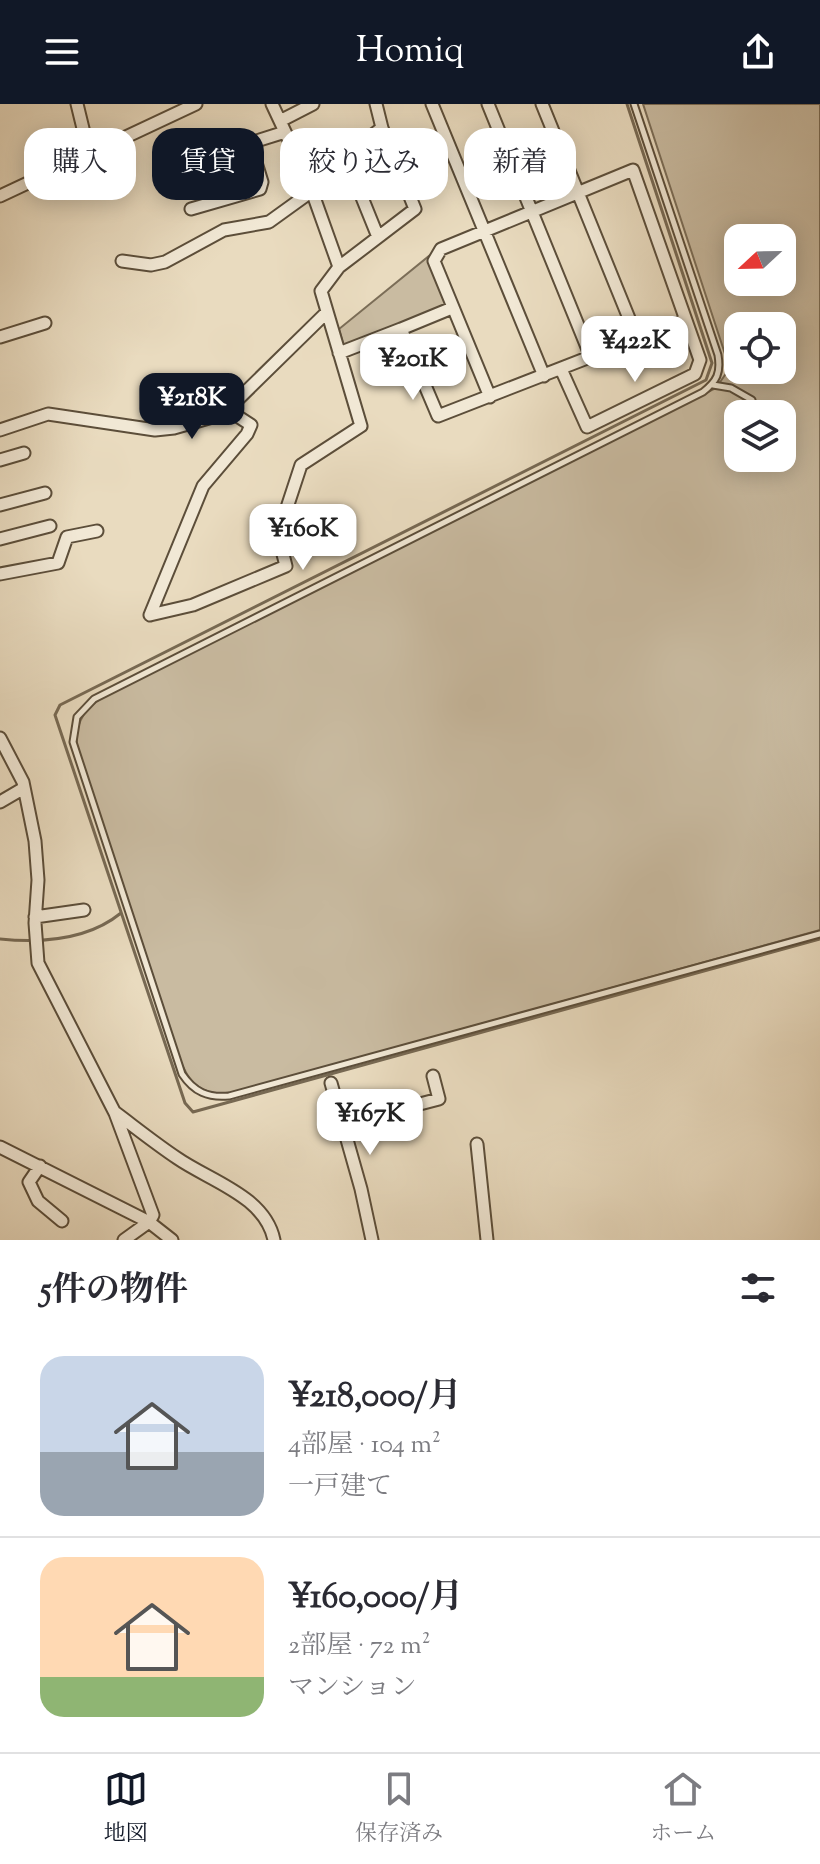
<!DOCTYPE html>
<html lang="ja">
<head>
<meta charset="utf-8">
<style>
	:root { --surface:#fff; --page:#f2f2f3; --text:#2b2b33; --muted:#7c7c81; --line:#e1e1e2; --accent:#111827 }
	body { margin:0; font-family:"Sorts Mill Goudy","Noto Serif JP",serif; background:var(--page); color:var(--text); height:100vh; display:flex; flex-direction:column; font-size:30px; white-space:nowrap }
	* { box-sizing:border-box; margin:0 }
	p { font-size:26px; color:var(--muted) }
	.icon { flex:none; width:44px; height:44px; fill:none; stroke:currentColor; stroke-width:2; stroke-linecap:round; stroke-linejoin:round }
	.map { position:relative; height:1136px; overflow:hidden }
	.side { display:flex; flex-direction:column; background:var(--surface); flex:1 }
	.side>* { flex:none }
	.guide { position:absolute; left:24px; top:24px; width:772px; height:72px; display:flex; gap:16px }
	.needle { width:52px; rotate:248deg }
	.fabs { position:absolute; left:724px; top:120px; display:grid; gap:16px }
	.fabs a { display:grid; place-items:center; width:72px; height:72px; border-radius:16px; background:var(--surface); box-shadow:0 4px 20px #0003; font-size:40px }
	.price { position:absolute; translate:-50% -68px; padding:0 18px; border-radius:16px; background:#fff; color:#222; font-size:26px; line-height:52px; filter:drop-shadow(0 2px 4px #0008) }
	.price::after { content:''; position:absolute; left:50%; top:48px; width:24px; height:18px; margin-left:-12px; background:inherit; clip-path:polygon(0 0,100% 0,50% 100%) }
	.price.current { background:var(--accent); color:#fff }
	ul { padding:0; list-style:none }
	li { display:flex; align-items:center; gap:24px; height:200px; padding:0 40px }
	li+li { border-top:2px solid var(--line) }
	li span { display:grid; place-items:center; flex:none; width:224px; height:160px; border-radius:24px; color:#555 }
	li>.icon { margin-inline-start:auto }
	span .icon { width:96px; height:96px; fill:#fffc; stroke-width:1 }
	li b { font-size:34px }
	h2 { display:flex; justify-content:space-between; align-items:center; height:96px; padding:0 40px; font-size:34px }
	.pill { padding:0 28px; border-radius:24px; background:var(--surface); box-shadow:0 4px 20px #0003; font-size:28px; line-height:72px }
	.pill.current { background:var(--accent); color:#fff }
	header { display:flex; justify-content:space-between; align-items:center; height:104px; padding:0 40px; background:var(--accent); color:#fff; font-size:36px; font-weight:600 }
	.menu { display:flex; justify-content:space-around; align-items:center; height:112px; border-top:2px solid var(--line); background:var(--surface); font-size:22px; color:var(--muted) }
	.menu a { display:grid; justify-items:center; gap:4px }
	.menu .current { color:var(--accent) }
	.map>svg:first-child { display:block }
	.green { fill:#c9bba1; stroke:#7b6d57; stroke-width:2; fill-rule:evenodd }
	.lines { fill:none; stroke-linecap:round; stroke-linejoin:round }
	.stream { stroke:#776953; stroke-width:3 }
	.service-casing { stroke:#5c4e3a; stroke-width:9 }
	.minor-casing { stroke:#5c4e3a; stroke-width:15 }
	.service { stroke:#f1e8d5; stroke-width:5 }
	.minor { stroke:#f1e8d5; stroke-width:11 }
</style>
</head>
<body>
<header><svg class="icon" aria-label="menu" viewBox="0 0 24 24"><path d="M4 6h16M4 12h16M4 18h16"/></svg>Homiq<svg class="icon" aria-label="share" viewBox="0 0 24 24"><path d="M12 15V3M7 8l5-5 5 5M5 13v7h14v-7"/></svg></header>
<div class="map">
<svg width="820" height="1136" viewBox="0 0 820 1136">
	<rect width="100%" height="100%" fill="#e9dbbf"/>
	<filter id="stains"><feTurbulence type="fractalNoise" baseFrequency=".0025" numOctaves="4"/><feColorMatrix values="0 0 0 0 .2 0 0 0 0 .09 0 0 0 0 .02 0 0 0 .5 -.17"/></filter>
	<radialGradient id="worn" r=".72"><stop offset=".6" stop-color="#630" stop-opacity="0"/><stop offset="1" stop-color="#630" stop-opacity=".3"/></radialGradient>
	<path class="green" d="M643,0H820V826L228,990C200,991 188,978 179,953L78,647C72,618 87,601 111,588L716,284L729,265L727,256ZM738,134H782V178H738ZM738,222H782V266H738ZM738,310H782V354H738Z
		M429,152L447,201L344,243L339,225Z"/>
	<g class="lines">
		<path class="stream" d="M627,0L712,259L706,276L60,601L55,611L185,999L193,1008L820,835
			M0,835C40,839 88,836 121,809"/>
		<g class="service-casing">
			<path id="service" d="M634,0L718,251C721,269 717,277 703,288L94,595L77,613L73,638L182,970C194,988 208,994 229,992L820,830
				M713,281L731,284L752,296"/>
		</g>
		<g class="minor-casing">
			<path id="minor" d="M77,0L89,49
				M272,0L309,79L339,163
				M432,0L544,272
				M488,0L591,253
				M542,0L637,234
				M280,17L313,0
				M346,54L378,133
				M309,79L382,24
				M0,92L196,0
				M191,105L260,85L262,78L250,39L285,28
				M122,157L151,161L165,158L224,126L269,118L312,87
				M401,225L452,204
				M0,233L45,219
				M339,249L401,225L438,312L685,216
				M490,293L434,157L441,145L633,66L700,256L695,270L587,323L561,265
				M0,326L48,310L155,326L174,324L223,310L326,209
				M0,356L24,349
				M0,401L45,389
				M0,435L50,422
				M0,470L58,459L67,433L97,427
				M150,511L193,501L286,462L278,431L301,361L361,322L321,187L339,163L415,105L382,24L376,0
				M150,511L203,382L247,330L251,321L228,306
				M0,634L23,678L35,737L38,776L35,819L38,859L115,1009L153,1111L149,1118L124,1136
				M0,698L24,684
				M35,813L84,806
				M331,979L361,1085L372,1136
				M116,1009C136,1024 156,1040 177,1054C210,1077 265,1092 274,1136
				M343,1020L439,995L433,972
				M477,1040L487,1136
				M0,1043L149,1118L172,1136
				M40,1062L29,1078L38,1097L62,1117"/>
		</g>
		<use href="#service" class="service"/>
		<use href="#minor" class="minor"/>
	</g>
	<rect width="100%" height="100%" filter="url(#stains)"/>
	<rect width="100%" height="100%" fill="url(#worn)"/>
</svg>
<div class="fabs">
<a><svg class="needle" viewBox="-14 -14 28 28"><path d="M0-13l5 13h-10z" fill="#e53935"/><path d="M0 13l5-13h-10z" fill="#7c7c81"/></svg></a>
<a><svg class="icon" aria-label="locate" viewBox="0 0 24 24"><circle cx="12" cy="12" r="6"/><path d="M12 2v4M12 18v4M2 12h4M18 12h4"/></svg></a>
<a><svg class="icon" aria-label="layers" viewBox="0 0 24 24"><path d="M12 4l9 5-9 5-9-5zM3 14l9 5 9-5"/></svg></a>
</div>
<b class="price" style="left:635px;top:280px">¥422K</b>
<b class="price" style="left:413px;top:298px">¥201K</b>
<b class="price current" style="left:192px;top:337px">¥218K</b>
<b class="price" style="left:303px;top:468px">¥160K</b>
<b class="price" style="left:370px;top:1053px">¥167K</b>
<div class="guide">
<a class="pill">購入</a>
<a class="pill current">賃貸</a>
<a class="pill">絞り込み</a>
<a class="pill">新着</a>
</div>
</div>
<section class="side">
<h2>5件の物件<svg class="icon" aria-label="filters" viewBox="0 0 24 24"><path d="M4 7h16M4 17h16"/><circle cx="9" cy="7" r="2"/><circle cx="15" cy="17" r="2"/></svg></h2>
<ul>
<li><span style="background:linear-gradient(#c9d6e8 60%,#9aa5b1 0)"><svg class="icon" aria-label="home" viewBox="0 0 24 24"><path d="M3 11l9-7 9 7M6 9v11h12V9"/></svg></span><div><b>¥218,000/月</b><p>4部屋 · 104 m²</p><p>一戸建て</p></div></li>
<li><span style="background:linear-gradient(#ffd9b3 75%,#8fb573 0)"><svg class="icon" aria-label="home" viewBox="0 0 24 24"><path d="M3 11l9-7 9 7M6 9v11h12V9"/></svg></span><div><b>¥160,000/月</b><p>2部屋 · 72 m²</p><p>マンション</p></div></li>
</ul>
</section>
<nav class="menu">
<a class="current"><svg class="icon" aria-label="map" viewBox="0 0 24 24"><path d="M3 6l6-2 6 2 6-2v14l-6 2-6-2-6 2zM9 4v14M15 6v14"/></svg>地図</a>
<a><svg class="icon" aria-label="saved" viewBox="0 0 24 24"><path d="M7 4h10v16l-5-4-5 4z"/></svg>保存済み</a>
<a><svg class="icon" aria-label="home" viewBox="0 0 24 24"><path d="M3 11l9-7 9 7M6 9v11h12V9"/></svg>ホーム</a>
</nav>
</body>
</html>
